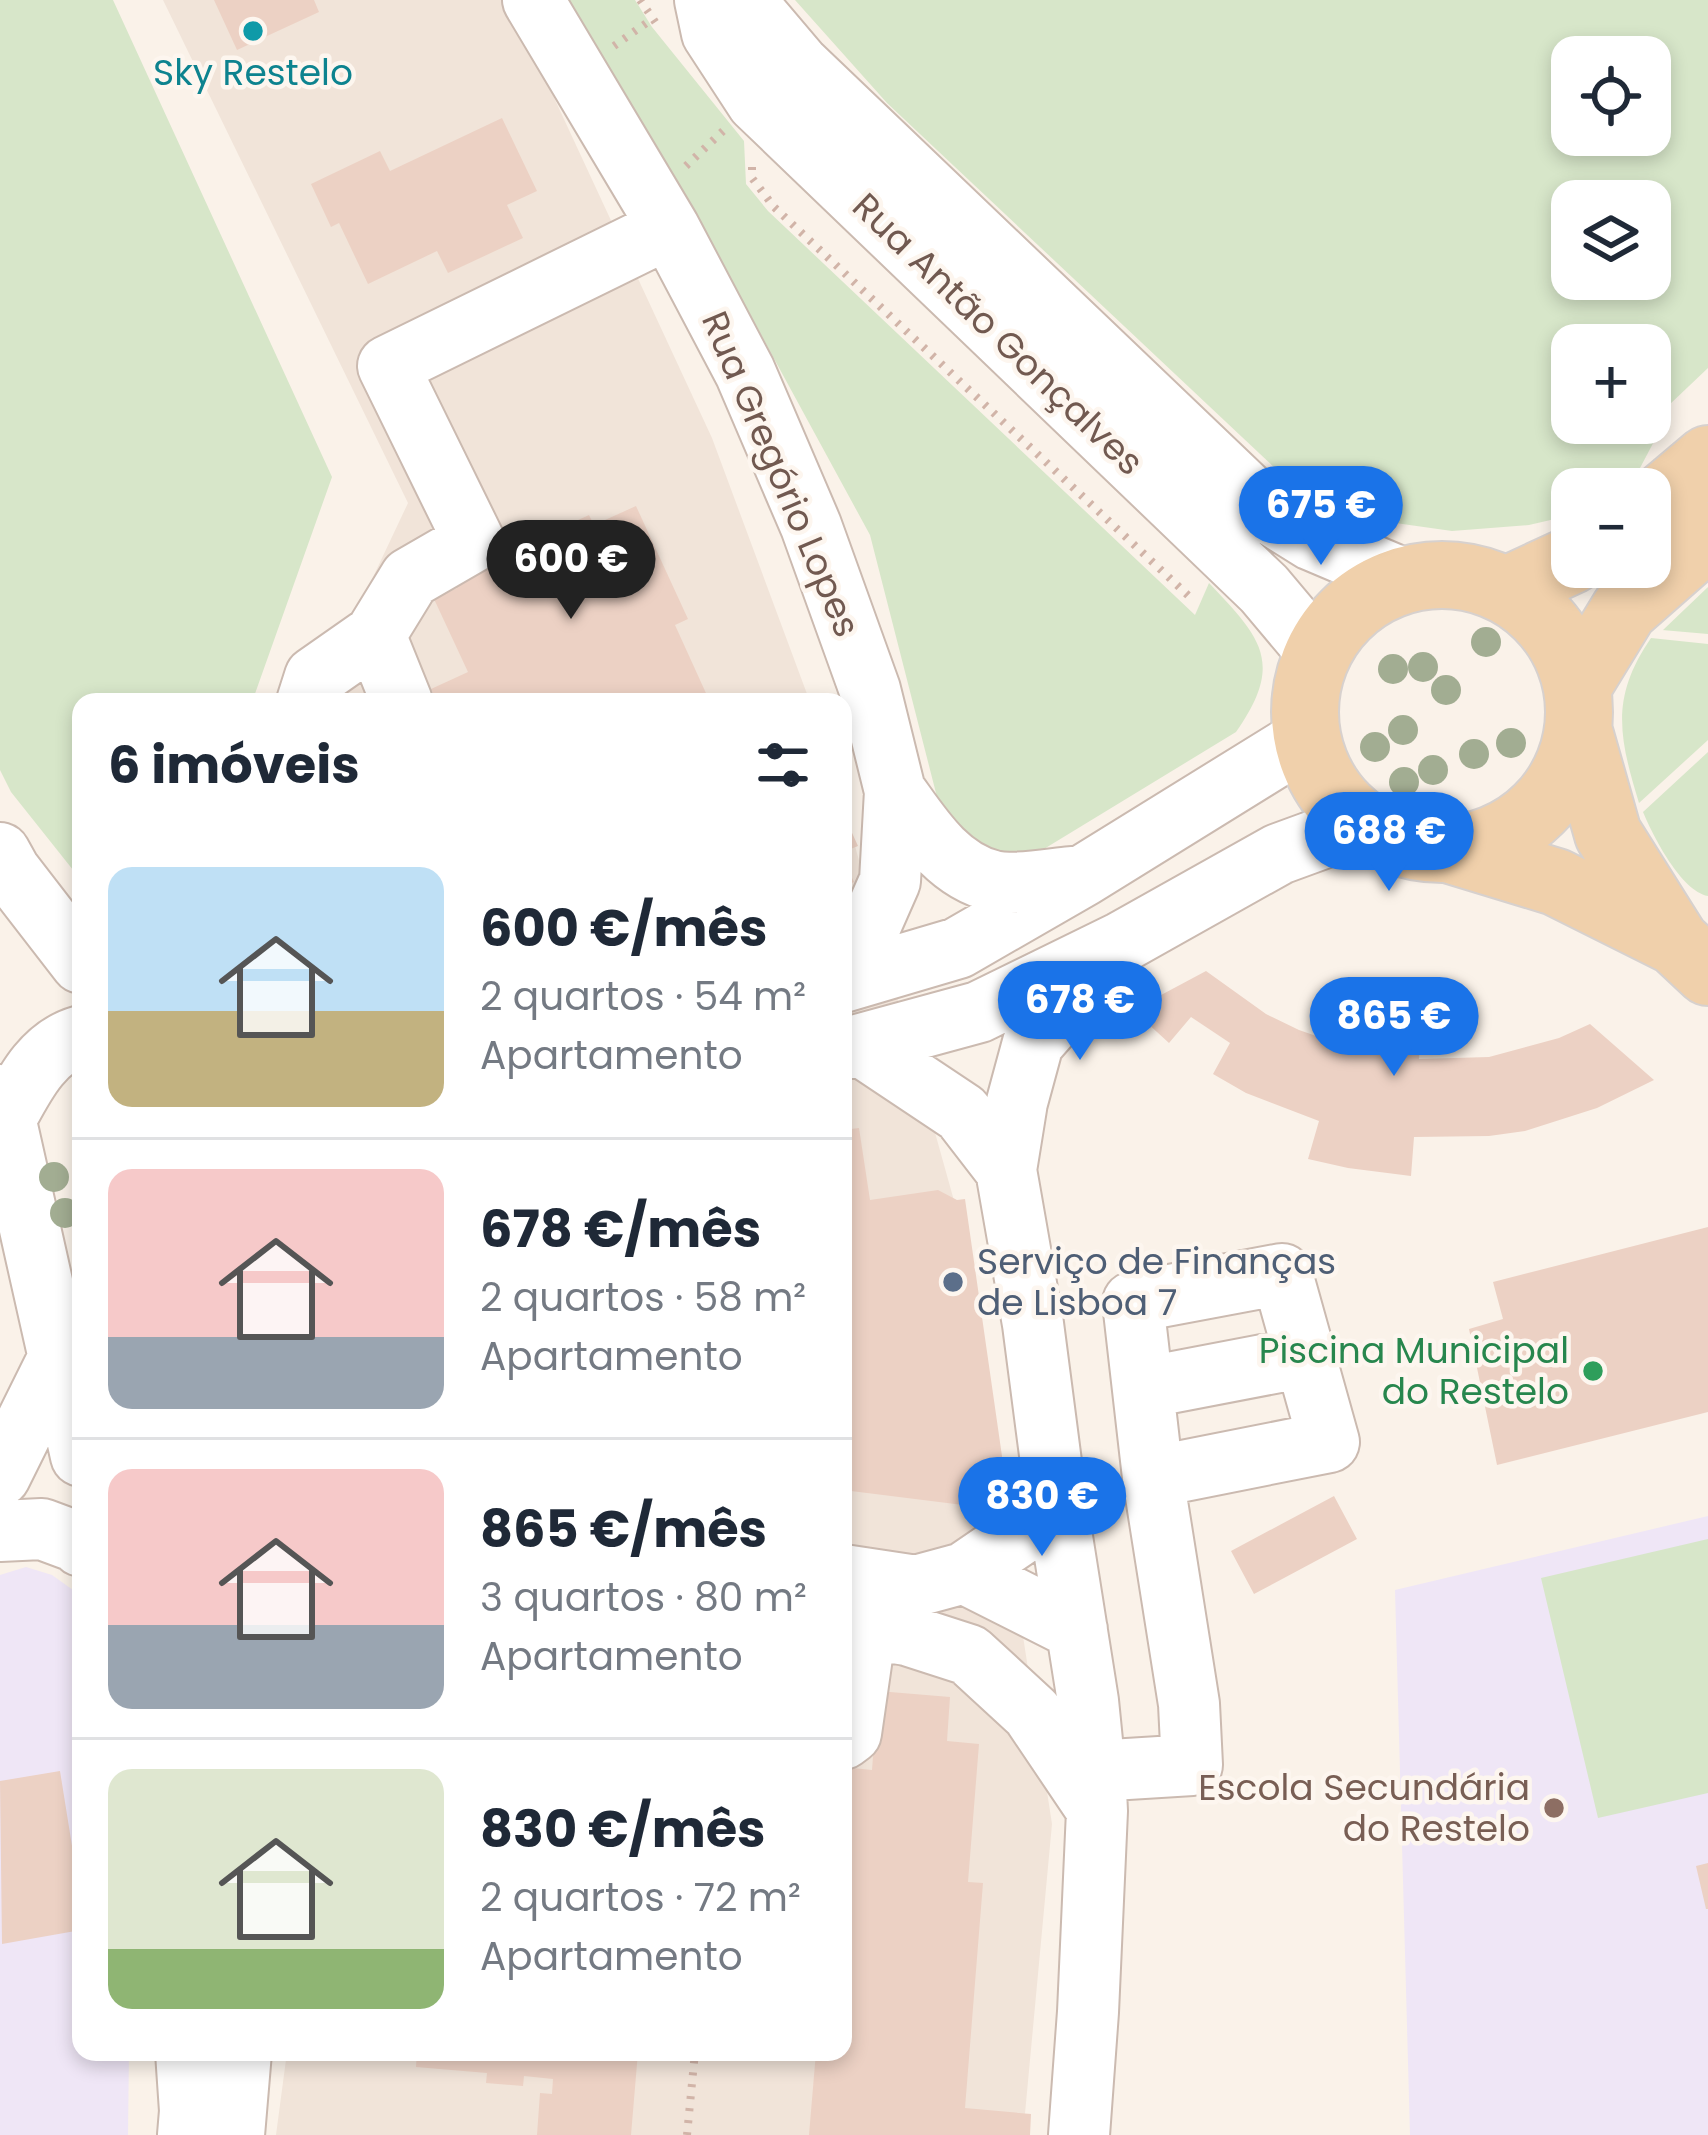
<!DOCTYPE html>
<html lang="pt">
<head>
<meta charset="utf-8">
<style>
	:root { --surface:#fff; --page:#f2f2f3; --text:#1f2937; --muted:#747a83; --line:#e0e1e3; --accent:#1a73e8 }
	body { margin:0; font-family:Poppins,sans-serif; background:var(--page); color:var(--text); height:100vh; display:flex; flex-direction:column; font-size:45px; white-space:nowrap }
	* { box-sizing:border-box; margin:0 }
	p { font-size:39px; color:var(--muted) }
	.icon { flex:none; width:66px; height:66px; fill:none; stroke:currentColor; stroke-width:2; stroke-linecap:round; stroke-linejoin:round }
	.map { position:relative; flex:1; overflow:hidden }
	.side { position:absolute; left:72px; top:693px; width:780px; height:1368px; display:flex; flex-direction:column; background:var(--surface); border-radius:24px; box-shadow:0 6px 18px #0003 }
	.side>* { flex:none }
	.tools { position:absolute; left:1551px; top:36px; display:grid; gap:24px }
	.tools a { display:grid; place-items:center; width:120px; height:120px; border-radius:24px; background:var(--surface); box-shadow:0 6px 18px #0003; font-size:60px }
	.price { position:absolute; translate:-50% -102px; padding:0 27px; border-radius:42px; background:var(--accent); color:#fff; font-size:39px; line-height:78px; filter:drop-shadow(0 3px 6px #0008) }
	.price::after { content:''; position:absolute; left:50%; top:72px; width:36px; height:27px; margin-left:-18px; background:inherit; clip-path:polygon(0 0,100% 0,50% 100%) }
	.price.active { background:#222; color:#fff }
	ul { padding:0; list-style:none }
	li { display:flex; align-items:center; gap:36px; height:300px; padding:0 36px }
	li+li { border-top:3px solid var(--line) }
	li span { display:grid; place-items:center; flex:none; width:336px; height:240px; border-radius:24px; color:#555 }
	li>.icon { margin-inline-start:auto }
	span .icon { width:144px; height:144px; fill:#fffc; stroke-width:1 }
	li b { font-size:51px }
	h2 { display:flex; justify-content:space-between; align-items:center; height:144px; padding:0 36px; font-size:51px }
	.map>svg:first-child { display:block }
	.residential { fill:#f1e4d9 }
	.education { fill:#efe6f6 }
	.green { fill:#d7e6c9; fill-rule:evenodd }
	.building { fill:#ecd1c4 }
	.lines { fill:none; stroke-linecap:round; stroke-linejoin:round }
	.minor-casing { stroke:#cbbab0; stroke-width:64 }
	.major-casing { stroke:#d7d1ce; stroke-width:70 }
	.path { stroke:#d1b4a8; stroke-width:8; stroke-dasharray:3 9; stroke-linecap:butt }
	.minor { stroke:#fff; stroke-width:60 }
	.major { stroke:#f0d0ab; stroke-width:66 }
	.tree { fill:#a2ad92 }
	.culture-dot { fill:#0f9aa8; stroke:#fdf6ef; stroke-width:4.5 }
	.service-dot { fill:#5c6f8a; stroke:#fdf6ef; stroke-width:4.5 }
	.leisure-dot { fill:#2e9e5b; stroke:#fdf6ef; stroke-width:4.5 }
	.education-dot { fill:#8d6e63; stroke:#fdf6ef; stroke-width:4.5 }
	.labels { text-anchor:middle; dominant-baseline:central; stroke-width:9; stroke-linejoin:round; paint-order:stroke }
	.culture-label { font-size:36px; fill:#0d838f; stroke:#fdf6ef }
	.street-label { font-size:36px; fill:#715950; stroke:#fdf6ef }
	.service-label { font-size:36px; fill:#4e5e75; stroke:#fdf6ef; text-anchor:start }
	.leisure-label { font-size:36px; fill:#27864d; stroke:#fdf6ef; text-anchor:end }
	.education-label { font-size:36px; fill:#785e54; stroke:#fdf6ef; text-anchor:end }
</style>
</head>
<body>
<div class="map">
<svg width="1708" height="2135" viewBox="0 0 1708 2135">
	<rect width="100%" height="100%" fill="#faf2e9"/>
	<path class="residential" d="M163,0H506L517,18L712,438L810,702H314L408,503Z
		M843,803L958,1215L1052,1824L1023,2135H276L287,2052H843Z"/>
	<path class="education" d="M1708,1516V2135H1410L1395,1590Z
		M26,1567L52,1575L73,1590L81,1604V2052H129L128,2135H0V1575Z"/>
	<path class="green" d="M0,0H113L332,477L252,702H81V880L11,792L0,770Z
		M568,0H635L652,27L744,141L746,184L768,211L1195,615L1209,583C1261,638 1285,662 1236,732L1039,852C983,858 965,845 937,797L870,535L678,182Z
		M795,0H1708V368L1649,424L1659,432L1640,468L1612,489H1572V515L1529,525L1452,531L1360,518L1295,487L887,103ZM1572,57H1650V135H1572ZM1572,201H1650V279H1572ZM1650,345V423H1572V345Z
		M1708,587V634L1662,630H1663Z
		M1651,638L1708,644V740L1639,803C1619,737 1610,698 1651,638Z
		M1708,752V896C1681,891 1653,836 1643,812Z
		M1708,1539V1793L1598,1818L1541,1578Z"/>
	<path class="building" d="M214,0H314L319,12L237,50Z
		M502,118L537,191L507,205L523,238L448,273L437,251L368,284L339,223L331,227L311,184L380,151L390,171Z
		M636,506L688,619L675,625L710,702H437L431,689L468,672L434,599L457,588L453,578L589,515L594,525Z
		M843,813L858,846L843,852Z
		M843,858L854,882L843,887Z
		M1206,971L1266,1014L1299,1030L1342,1045L1347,1027L1420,1042L1419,1059L1489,1057L1559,1038L1590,1024L1654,1080L1597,1108L1525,1131L1489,1136L1414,1137L1411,1176L1348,1168L1308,1159L1319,1121L1246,1093L1213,1074L1230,1043L1191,1017L1169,1043L1133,1010Z
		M859,1128L870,1200L938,1190L957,1200L965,1199L1004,1470L963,1505L843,1490V1130Z
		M1708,1227V1412L1497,1465L1469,1329L1503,1319L1493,1282Z
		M1334,1496L1357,1539L1254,1594L1231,1551Z
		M878,1691L950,1697L947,1741L979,1744L968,1882L983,1883L965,2108L1031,2114L1030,2135H809L816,2052H843V1767L872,1770Z
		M60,1771L81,1902V1930L2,1944L0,1781Z
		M1708,1863V1909H1706L1696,1866Z
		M417,2052H638L631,2135H537L540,2093L552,2094L553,2079L524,2076L523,2086L486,2083L487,2073L416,2067Z"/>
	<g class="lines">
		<g class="minor-casing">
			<path id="minor" d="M533,0L669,228L745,372L811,526L870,690L895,791L890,881L846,981
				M705,0L712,33L757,102L1264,589L1317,652
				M744,0L799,65L1267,512L1312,540L1404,579
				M307,702L315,677L375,635
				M402,702L375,635L410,578L474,541L388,366L669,228
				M895,791C921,827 947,870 993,881C1012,886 1050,879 1071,877
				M0,853L10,871L81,963
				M843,982L958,948L1083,876L1306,738
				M860,1045L962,1113L1006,1170
				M843,1049L979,1012L1122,942L1279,854L1361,824
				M0,1095L81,1456
				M6,1118C24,1085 42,1047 81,1036
				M1143,1388L1305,1357
				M0,1476L60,1355
				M0,1531L42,1529L77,1542L81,1546
				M964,1573L1077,1630
				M843,1575L916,1586L964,1573L1027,1530L1055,1493
				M843,1625L907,1635L969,1655L1032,1713L1096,1808
				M843,1739L851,1733L866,1629
				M1095,1771L1192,1765L1189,1704L1153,1477L1133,1302L1282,1274L1329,1442L1153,1477
				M186,2052L190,2111L188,2135
				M234,2135L241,2052
				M1079,2135L1088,2012L1097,1811L1095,1771L1088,1701L1055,1493L1033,1324L1006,1170L1017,1102L1033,1043L1122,942"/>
		</g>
		<g class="major-casing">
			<path id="major" d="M1650,508L1708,459
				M1305 712a137 137 0 1 1 274 0a137 137 0 1 1-274 0Z
				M1507,590L1572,560
				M1577,687L1624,610L1708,536
				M1579,732L1608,834L1676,942
				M1451,850L1556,882L1676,942L1708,972"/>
		</g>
		<path class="path" d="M640,0L660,29
			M614,46L652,19
			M686,166L723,131
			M752,167V178L774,207L1193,600
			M687,2135L695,2052"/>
		<use href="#minor" class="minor"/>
		<use href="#major" class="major"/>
	</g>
	<g class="tree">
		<circle cx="1486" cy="642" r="15"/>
		<circle cx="1423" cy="667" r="15"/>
		<circle cx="1393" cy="669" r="15"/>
		<circle cx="1446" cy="690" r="15"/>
		<circle cx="1403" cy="730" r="15"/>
		<circle cx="1511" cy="743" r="15"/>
		<circle cx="1375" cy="747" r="15"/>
		<circle cx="1474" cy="754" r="15"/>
		<circle cx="1433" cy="770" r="15"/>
		<circle cx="1404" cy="782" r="15"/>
		<circle cx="54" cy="1177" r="15"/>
		<circle cx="65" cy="1213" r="15"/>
	</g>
	<circle class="culture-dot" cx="253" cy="31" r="12"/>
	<circle class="service-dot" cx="953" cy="1282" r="12"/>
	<circle class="leisure-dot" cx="1593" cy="1371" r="12"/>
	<circle class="education-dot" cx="1554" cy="1808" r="12"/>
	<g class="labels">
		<g class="culture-label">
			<text x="253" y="72">Sky Restelo</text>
		</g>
		<g class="street-label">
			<text transform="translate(998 334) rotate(44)">Rua Antão Gonçalves</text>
			<text transform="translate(781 474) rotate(67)">Rua Gregório Lopes</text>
		</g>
		<g class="service-label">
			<text x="977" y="1261">Serviço de Finanças<tspan x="977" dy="41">de Lisboa 7</tspan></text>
		</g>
		<g class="leisure-label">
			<text x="1569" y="1350">Piscina Municipal<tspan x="1569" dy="41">do Restelo</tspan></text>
		</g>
		<g class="education-label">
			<text x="1530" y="1787">Escola Secundária<tspan x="1530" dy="41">do Restelo</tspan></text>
		</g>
	</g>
</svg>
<div class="tools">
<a><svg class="icon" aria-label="locate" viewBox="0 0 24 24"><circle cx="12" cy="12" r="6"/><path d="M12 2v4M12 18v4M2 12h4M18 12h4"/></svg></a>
<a><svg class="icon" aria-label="layers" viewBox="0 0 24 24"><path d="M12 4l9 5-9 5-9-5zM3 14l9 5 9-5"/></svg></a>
<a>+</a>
<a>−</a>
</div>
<b class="price" style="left:1321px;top:568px">675 €</b>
<b class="price active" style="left:571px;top:622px">600 €</b>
<b class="price" style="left:1389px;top:894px">688 €</b>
<b class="price" style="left:1080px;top:1063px">678 €</b>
<b class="price" style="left:1394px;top:1079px">865 €</b>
<b class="price" style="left:1042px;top:1559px">830 €</b>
<section class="side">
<h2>6 imóveis<svg class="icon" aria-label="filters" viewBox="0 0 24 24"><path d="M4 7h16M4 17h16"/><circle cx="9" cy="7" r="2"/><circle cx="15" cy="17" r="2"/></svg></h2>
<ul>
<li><span style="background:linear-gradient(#bfe0f5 60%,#c2b280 0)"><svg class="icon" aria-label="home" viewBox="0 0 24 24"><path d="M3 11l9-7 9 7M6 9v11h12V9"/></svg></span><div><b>600 €/mês</b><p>2 quartos · 54 m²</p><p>Apartamento</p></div></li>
<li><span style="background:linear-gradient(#f6c9c9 70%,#9aa5b1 0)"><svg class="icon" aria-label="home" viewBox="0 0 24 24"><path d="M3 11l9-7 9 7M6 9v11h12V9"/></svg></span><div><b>678 €/mês</b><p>2 quartos · 58 m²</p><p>Apartamento</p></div></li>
<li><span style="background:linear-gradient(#f6c9c9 65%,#9aa5b1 0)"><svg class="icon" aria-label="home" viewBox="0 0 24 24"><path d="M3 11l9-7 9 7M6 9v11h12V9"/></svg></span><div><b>865 €/mês</b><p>3 quartos · 80 m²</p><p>Apartamento</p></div></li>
<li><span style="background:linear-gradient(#dfe7d0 75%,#8fb573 0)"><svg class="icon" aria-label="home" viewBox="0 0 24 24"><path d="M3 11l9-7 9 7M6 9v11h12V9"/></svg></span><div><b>830 €/mês</b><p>2 quartos · 72 m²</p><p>Apartamento</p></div></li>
</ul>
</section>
</div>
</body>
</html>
